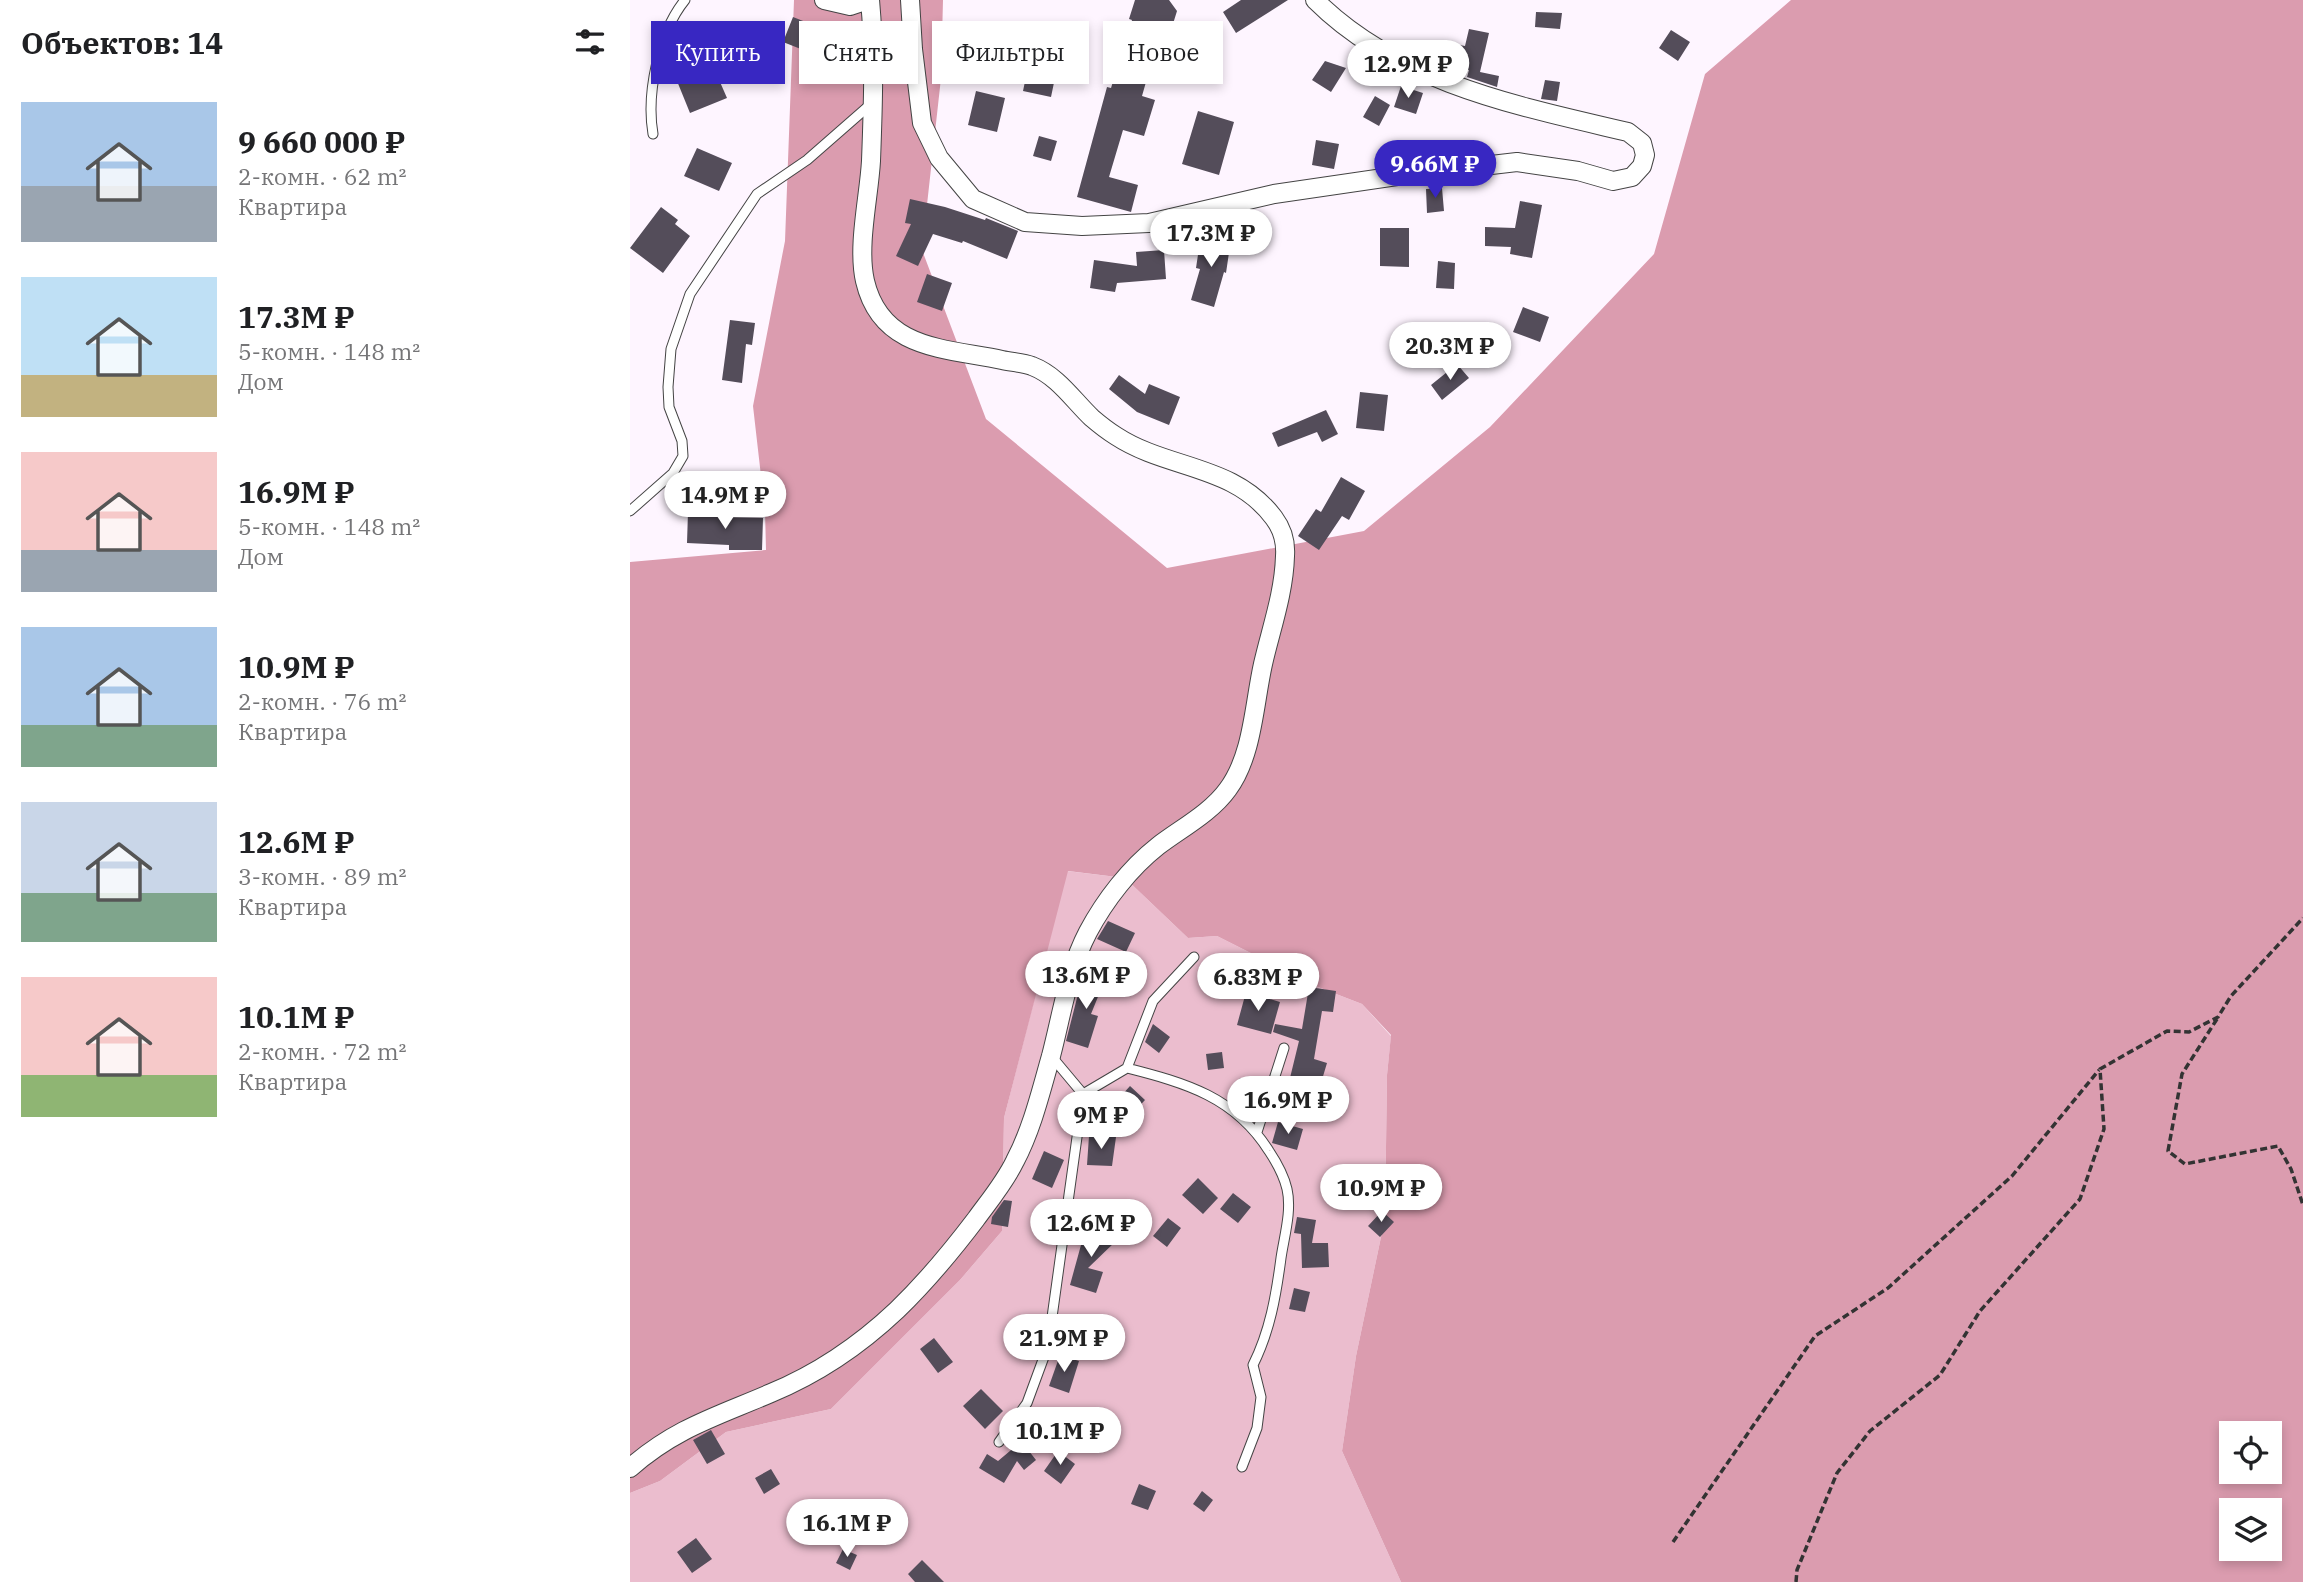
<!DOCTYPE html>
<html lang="ru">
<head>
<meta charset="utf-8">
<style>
	:root { --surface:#fff; --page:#f2f2f2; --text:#202124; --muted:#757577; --accent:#3827c2 }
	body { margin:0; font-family:"IBM Plex Serif",serif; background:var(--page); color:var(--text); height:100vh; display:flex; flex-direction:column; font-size:26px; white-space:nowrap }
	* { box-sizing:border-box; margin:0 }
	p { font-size:23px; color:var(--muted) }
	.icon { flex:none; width:38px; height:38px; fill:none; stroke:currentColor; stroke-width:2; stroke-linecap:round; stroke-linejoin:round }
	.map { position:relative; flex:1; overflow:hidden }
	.details { display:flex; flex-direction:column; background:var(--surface); width:630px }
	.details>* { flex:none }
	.guide { position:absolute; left:21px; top:21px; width:665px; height:63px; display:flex; gap:14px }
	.controls { position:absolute; left:1589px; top:1421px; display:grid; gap:14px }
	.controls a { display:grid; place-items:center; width:63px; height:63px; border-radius:0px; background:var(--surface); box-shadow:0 4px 10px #0003; font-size:35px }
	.price { position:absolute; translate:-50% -60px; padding:0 16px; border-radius:24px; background:#fff; color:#222; font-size:23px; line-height:46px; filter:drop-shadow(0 2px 4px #0008) }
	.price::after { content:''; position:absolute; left:50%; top:42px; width:21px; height:16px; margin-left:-10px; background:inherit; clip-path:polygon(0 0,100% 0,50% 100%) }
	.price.current { background:var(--accent); color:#fff }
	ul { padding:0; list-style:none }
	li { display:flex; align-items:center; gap:21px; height:175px; padding:0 21px }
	li span { display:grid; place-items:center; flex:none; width:196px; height:140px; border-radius:0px; color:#555 }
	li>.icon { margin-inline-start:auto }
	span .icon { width:84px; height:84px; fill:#fffc; stroke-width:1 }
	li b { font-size:30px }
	h2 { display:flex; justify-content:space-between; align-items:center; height:84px; padding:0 21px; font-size:30px }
	.chip { padding:0 24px; border-radius:0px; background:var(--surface); box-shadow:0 4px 10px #0003; font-size:24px; line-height:63px }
	.chip.current { background:var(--accent); color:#fff }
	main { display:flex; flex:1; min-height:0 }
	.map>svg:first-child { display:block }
	.green { fill:#ebbdce }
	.forest { fill:#db9caf; fill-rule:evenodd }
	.building { fill:#544d5a }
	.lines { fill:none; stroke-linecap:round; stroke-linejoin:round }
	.service-casing { stroke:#444; stroke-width:11 }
	.minor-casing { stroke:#444; stroke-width:20 }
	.path { stroke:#333; stroke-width:3.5; stroke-dasharray:7 3.5; stroke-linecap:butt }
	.service { stroke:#fff; stroke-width:9 }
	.minor { stroke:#fff; stroke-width:18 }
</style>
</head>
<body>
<main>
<section class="details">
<h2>Объектов: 14<svg class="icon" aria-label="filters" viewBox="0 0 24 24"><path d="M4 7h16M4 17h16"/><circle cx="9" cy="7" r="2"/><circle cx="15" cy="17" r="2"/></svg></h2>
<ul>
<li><span style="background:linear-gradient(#a9c7e8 60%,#9aa5b1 0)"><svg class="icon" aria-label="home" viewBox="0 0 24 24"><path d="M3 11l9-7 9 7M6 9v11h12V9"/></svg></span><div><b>9 660 000 ₽</b><p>2-комн. · 62 m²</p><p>Квартира</p></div></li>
<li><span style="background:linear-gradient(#bfe0f5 70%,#c2b280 0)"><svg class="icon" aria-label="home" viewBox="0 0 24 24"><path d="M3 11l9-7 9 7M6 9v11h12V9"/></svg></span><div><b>17.3M ₽</b><p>5-комн. · 148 m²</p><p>Дом</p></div></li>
<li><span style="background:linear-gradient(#f6c9c9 70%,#9aa5b1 0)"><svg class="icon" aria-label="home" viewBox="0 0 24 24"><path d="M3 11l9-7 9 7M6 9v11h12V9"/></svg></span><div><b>16.9M ₽</b><p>5-комн. · 148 m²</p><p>Дом</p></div></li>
<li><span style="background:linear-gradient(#a9c7e8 70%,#7fa58c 0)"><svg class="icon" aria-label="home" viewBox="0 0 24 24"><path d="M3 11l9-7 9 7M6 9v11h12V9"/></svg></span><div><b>10.9M ₽</b><p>2-комн. · 76 m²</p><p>Квартира</p></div></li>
<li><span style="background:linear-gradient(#c9d6e8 65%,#7fa58c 0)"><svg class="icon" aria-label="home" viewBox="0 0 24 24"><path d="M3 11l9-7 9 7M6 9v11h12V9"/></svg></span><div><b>12.6M ₽</b><p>3-комн. · 89 m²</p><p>Квартира</p></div></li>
<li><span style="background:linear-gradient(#f6c9c9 70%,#8fb573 0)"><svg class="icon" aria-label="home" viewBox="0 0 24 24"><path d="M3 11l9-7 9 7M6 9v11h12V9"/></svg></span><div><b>10.1M ₽</b><p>2-комн. · 72 m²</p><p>Квартира</p></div></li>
</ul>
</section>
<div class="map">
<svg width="1673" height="1582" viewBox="0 0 1673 1582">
	<rect width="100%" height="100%" fill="#fef5ff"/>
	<path class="green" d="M437,871L495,878L558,938L587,936L688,987L732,1004L761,1036L757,1075L755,1218L726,1356L712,1451L771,1582H0V1493L30,1481L96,1432L201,1409L330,1280L372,1231L374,1118Z"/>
	<path class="forest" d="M164,0H313L311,78L292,250L356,419L537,568L734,531L860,427L1024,254L1075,74L1161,0H1673V1582H771L712,1451L726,1356L755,1218L757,1075L761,1035L732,1004L688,987L587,936L558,938L495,878L438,871L374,1118L372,1231L330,1280L201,1409L96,1432L30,1481L0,1493V562L136,550L135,511L123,406L155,241ZM1601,1433H1640V1472H1601ZM1601,1510H1640V1549H1601Z"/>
	<path class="building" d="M505,0H539L547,11L542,27L533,31L527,63L516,82L512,96L525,100L514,136L493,130L479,177L508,185L501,212L447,197L477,87L481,88L502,20L499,19Z
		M611,0H658L606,33L593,12Z
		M906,12L932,13L930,29L905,27Z
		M163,17L196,30L186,55L153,42Z
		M839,29L859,33L850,72L869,76L867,87L837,77L839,70L807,63V65L792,59L794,47L817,51L818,43L835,46Z
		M1041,30L1060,42L1048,61L1029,48Z
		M565,32L584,38L578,58L559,53Z
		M695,61L716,68L701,92L682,80Z
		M83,66L97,98L60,113L47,81Z
		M398,67L426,73L421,97L393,91Z
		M915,80L930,82L927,101L911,99Z
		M771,86L793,93L786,114L764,107Z
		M346,91L375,98L367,132L338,125Z
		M745,96L760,105L749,126L733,117Z
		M568,111L604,122L589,175L552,164Z
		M409,136L427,141L421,161L403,156Z
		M686,140L709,144L704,169L682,165Z
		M67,148L102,163L89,191L54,176Z
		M812,188L814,211L797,213L796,189Z
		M280,199L315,207L355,220L356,218L388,231L377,259L333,241L332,243L303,234L288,266L266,256L281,224L275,223Z
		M890,201L912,205L902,258L880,254L881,247L855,246V227L885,228Z
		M31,207L48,220L45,224L60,236L33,273L0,248Z
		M750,228H779V267L750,266Z
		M571,235L601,239L596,273L594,272L584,307L561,300L570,269L566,268Z
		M534,250L536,279L487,283L485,292L460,288L464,260L507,266L506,252Z
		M808,261L825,263L824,289L806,288Z
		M297,274L322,283L312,311L287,302Z
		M893,307L919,317L910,342L883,332Z
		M100,320L125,323L122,345L116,344L112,383L92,380Z
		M827,364L839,378L812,400L801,385Z
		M489,375L515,394L519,384L550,397L539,425L507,412L479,389Z
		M730,392L758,395L754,431L726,428Z
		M696,410L708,434L692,442L687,432L648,447L642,433Z
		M711,477L735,491L719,520L712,516L689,550L668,536L686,509L691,512Z
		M58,512L88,513V517L133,518L132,550H99V545L57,543Z
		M478,921L505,933L496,952L467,939Z
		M458,970L476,977L461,1014L468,1016L458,1048L436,1041L447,998Z
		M679,987L706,991L703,1012L692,1011L684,1059L697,1063L691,1083L679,1080L676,1087L659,1082L669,1041L643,1032L645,1024L672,1029Z
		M616,992L650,1002L641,1034L607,1025Z
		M523,1024L540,1037L529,1053L515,1042Z
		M592,1052L594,1068L578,1070L576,1054Z
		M610,1078L634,1088L625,1111L601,1101Z
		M500,1086L515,1100L497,1119L482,1106Z
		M648,1122L673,1129L667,1150L642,1143Z
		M459,1136L486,1137L482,1166L457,1165Z
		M414,1151L434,1160L422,1188L402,1179Z
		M568,1178L588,1198L573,1214L552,1195Z
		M603,1193L621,1207L608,1223L590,1209Z
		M374,1200L382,1201L378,1227L361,1224L362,1217Z
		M752,1211L764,1222L750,1237L738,1226Z
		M667,1217L686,1220L682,1243H698L699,1267L672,1268L671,1234L664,1233Z
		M538,1218L551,1228L537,1247L523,1236Z
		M469,1223L486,1241L458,1268L473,1272L466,1293L440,1285L451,1245L449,1242Z
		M664,1288L680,1292L675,1312L659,1309Z
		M304,1338L323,1362L308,1373L290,1349Z
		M430,1355L449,1361L439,1393L419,1386Z
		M351,1389L373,1411L355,1429L333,1406Z
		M81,1430L95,1454L77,1464L63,1440Z
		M400,1434L395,1446L406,1460L394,1470L387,1461L374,1483L349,1468L357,1454L368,1461Z
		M428,1451L445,1464L431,1484L414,1471Z
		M141,1469L150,1484L134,1494L125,1478Z
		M509,1484L526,1491L518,1510L501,1504Z
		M572,1491L583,1500L574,1512L563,1504Z
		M66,1538L82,1559L62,1573L47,1552Z
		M213,1549L227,1555L220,1570L206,1563Z
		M292,1560L314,1582H285L278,1574Z"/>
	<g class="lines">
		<g class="service-casing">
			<path id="service" d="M23,134C16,93 29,32 55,0
				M0,511L43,473L53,456L52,441L39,407L38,387L41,349L60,294L127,194L177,160L241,104
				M422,1057L453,1094
				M497,1068C556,1083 605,1097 639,1151C647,1163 654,1176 657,1189C662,1211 654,1237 651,1258C646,1296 640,1331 623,1365L631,1397L627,1428L612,1467
				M627,1132L654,1048
				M369,1442L397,1403L418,1346L453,1094L497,1068L523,1001L564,957"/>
		</g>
		<g class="minor-casing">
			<path id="minor" d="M194,0L220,6L238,0
				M280,0L283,49L292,123L309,158L343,199L395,222L452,226L519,223L644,194L767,176L887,162L948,171L983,181L1002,177L1012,166L1015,155L1012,143L998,132C888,106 768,83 685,0
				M0,1468C45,1428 88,1416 141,1393C187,1374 231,1344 267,1310C296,1282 321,1252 346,1219C359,1201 375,1182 385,1161C402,1129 411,1091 421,1056C432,1014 438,970 458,932C475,900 500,868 528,846C550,829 581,813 598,789C623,755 624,704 633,664C641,629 654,593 655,556C656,542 653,530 644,518C604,464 538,470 486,436C478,431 469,424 462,418C443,400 428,376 402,366C393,363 381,362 372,360C315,348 251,350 235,281C227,246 239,197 241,161C243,108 245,53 240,0"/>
		</g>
		<path class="path" d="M1587,1019L1552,1074L1538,1151L1555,1164L1648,1146L1661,1169L1673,1205
			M1043,1542L1185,1336L1258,1288L1382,1176L1469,1070
			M1166,1582L1167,1570L1207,1473L1240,1431L1310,1375L1350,1311L1450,1199L1474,1129L1470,1069L1537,1031L1559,1032L1588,1017L1601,996L1673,918"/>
		<use href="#service" class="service"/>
		<use href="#minor" class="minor"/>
	</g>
</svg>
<div class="controls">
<a><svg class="icon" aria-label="locate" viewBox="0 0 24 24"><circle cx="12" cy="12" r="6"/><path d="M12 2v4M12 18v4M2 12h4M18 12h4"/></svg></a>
<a><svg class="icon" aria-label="layers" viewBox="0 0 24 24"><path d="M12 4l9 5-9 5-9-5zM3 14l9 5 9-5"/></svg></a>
</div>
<b class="price" style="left:778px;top:100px">12.9M ₽</b>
<b class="price current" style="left:805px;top:200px">9.66M ₽</b>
<b class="price" style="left:581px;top:269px">17.3M ₽</b>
<b class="price" style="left:820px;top:382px">20.3M ₽</b>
<b class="price" style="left:95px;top:531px">14.9M ₽</b>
<b class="price" style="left:456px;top:1011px">13.6M ₽</b>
<b class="price" style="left:628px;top:1013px">6.83M ₽</b>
<b class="price" style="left:658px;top:1136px">16.9M ₽</b>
<b class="price" style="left:471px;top:1151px">9M ₽</b>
<b class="price" style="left:751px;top:1224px">10.9M ₽</b>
<b class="price" style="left:461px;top:1259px">12.6M ₽</b>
<b class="price" style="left:434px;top:1374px">21.9M ₽</b>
<b class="price" style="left:430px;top:1467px">10.1M ₽</b>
<b class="price" style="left:217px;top:1559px">16.1M ₽</b>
<div class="guide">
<a class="chip current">Купить</a>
<a class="chip">Снять</a>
<a class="chip">Фильтры</a>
<a class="chip">Новое</a>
</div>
</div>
</main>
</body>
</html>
